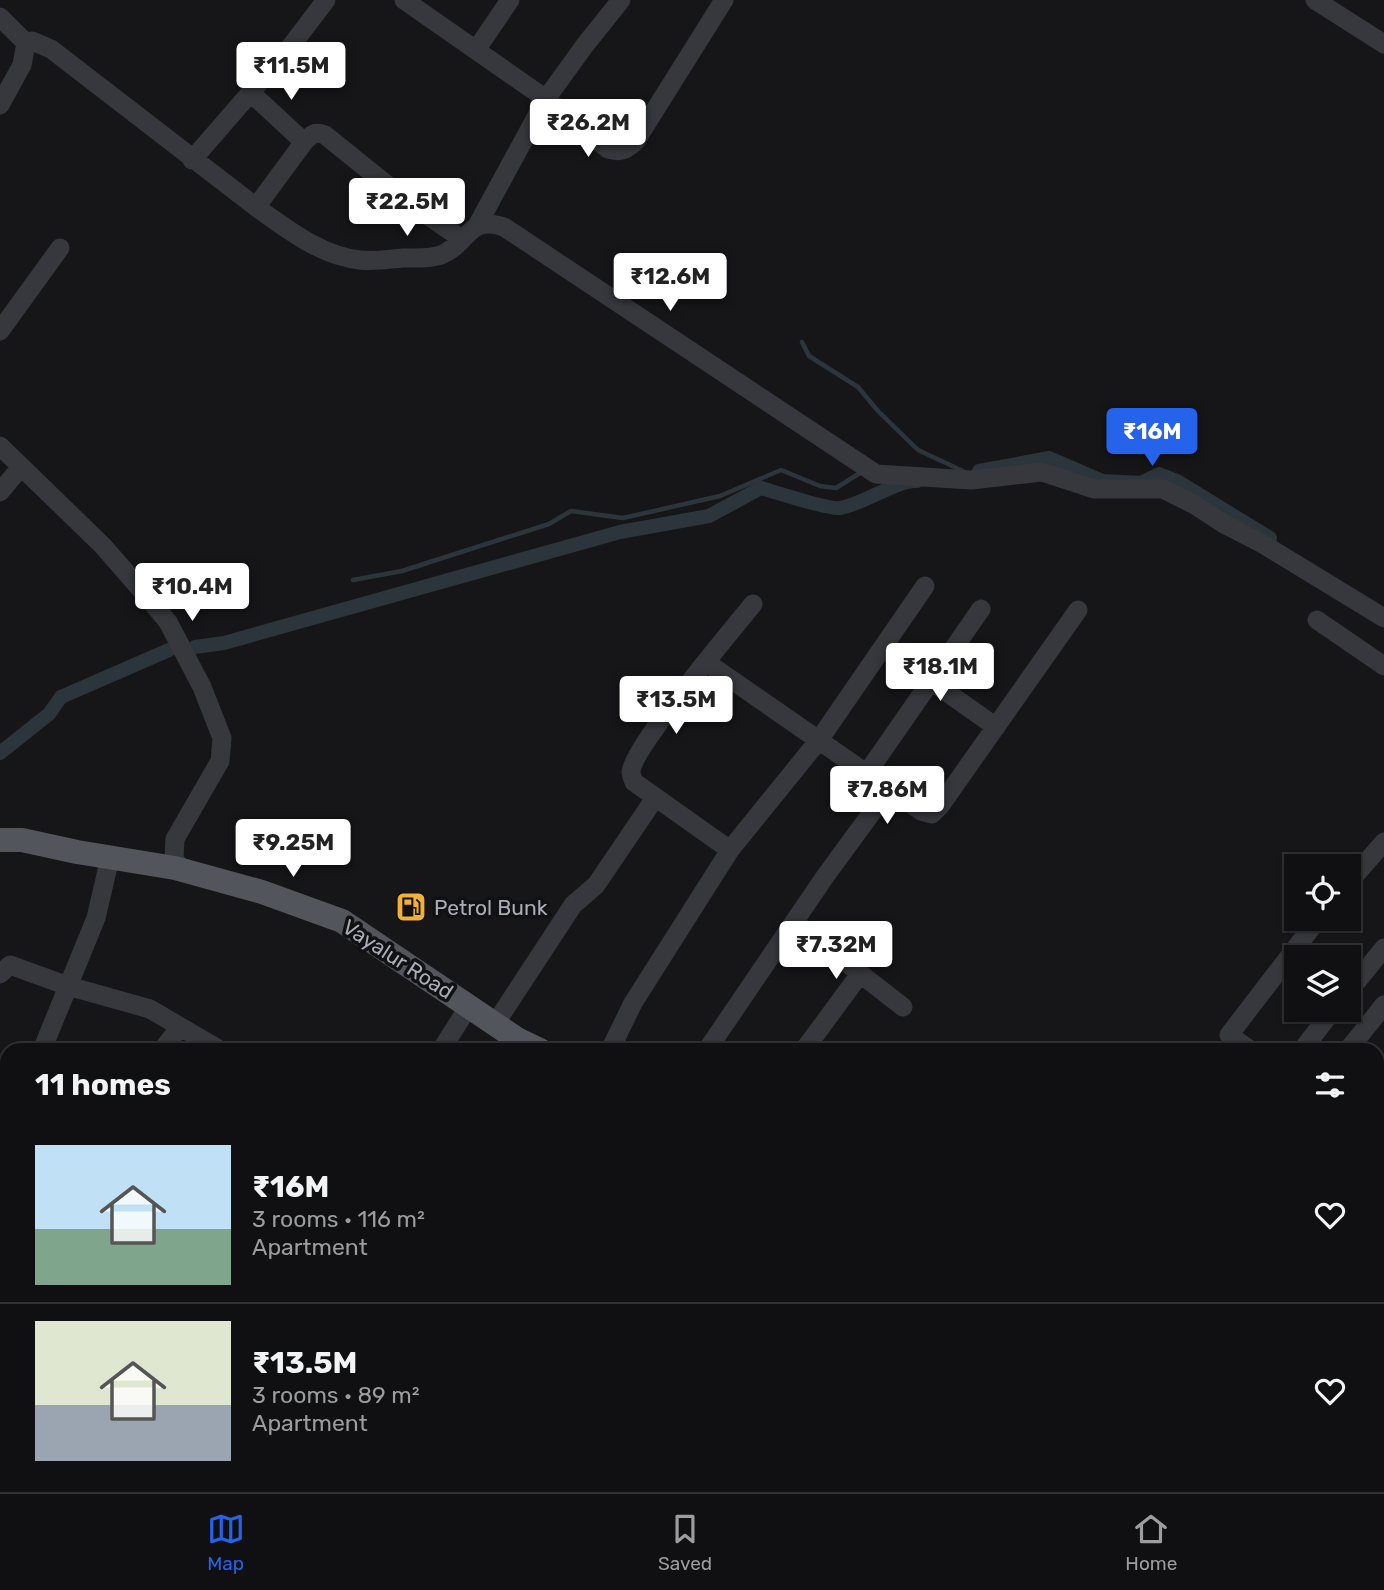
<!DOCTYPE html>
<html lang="en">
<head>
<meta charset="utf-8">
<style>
	:root { --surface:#101012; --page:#19191b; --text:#f1f3f6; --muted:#9c9d9f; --line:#303032; --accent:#2563eb }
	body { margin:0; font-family:Rubik,sans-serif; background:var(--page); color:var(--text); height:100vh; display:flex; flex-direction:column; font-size:26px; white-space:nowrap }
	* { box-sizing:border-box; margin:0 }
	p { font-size:23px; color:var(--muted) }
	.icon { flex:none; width:38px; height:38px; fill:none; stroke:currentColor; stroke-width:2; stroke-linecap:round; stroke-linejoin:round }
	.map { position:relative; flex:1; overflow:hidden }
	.panel { position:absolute; left:0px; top:1043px; width:1384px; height:450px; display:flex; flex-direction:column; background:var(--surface); border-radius:21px 21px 0 0; box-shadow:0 2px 5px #0004,0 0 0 2px var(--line) }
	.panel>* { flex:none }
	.buttons { position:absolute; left:1284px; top:854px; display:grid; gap:14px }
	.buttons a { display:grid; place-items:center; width:77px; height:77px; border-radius:0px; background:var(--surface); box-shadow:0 2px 5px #0004,0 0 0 2px var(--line); font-size:35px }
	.price { position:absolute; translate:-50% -60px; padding:0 16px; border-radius:7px; background:#fff; color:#222; font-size:23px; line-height:46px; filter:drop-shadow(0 2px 4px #0008) }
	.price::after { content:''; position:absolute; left:50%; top:42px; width:21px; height:16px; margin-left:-10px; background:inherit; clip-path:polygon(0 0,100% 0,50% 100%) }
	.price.on { background:var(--accent); color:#fff }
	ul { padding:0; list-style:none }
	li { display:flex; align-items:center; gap:21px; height:175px; padding:0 35px }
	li+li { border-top:2px solid var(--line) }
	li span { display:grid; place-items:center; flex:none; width:196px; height:140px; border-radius:0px; color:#555 }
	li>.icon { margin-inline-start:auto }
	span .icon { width:84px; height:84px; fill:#fffc; stroke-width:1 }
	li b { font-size:30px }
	h2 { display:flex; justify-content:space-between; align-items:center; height:84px; padding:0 35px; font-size:30px }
	.dock { display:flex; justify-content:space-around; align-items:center; height:98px; border-top:2px solid var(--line); background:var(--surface); font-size:19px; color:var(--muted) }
	.dock a { display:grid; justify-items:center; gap:4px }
	.dock .on { color:var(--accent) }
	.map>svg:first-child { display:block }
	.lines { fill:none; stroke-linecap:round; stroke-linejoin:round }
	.stream { stroke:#2c353c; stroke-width:4.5 }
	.canal { stroke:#2c353c; stroke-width:14 }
	.minor { stroke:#37383d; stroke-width:19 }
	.major { stroke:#53555c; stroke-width:24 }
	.labels { text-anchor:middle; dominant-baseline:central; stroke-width:7; stroke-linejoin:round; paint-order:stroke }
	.poi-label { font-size:21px; fill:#a8adb8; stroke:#111113; text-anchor:start }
	.street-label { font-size:21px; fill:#a8adb8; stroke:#111113 }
</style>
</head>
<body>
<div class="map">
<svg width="1384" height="1492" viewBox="0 0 1384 1492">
	<rect width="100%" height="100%" fill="#161618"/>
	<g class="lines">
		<path class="stream" d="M802,342L809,356L858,387L878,411L918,450L963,471
			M353,580L402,571L549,524L571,511L623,518L720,496L781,470L820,486L836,488L860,473"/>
		<path class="canal" d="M979,471L1049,458L1102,481L1141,483L1159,474L1177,481L1270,538
			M195,647L224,643L620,532L709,516L761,488C775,492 830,510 840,508C862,505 899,479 917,481
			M0,753L49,714L61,697L169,650"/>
		<path class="minor" d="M404,0L546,99L608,149C621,153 625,150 635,142L724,0
			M1315,0L1384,44
			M0,17L26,43L22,65L0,105
			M26,43L32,41L51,49L256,207L304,142C312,134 315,131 325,135L412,205L462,239
			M476,50L510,0
			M250,92L304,142
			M192,160L291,46L326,0
			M256,207C287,229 321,256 360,260C374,262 389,259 403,258C415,258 430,259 441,255C470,243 467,215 504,227L876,474L971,480L1042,472L1094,489H1163L1195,505L1224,524L1261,543L1384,618
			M478,224L546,99L585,45L621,0
			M0,331L60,248
			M0,446L103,546L144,593L168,622L202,687L222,738L220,761L175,839L174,858L181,870
			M0,492L21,467
			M1317,620L1384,666
			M883,647L996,727
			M706,662L889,789L824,878L707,1050
			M867,773L981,609
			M889,789L921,811L932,814L940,806L1078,610
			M730,850L634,782C633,779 631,775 631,772C632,748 733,629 753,604
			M1349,882L1384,842
			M794,922L903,1007
			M0,974L10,965L68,986L150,1009L220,1050
			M1349,991L1384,948
			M495,1024L573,905L596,885L655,798
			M42,1050L96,918L110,858
			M162,1050L180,1027
			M441,1050L469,1006
			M610,1050L633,1003L730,850L819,740L925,586
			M804,1050L860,974
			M1250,1050L1229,1035L1318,919
			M1302,1050L1333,1010
			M1348,1050L1384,1005
			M1377,1073L1384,1065
			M1377,1142L1384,1147
			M0,1144L7,1130
			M1377,1194L1384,1184
			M0,1215L7,1218
			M0,1295L7,1285
			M0,1379L7,1384
			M0,1490L4,1492
			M913,1492L918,1486
			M1009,1492L1014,1486
			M1146,1492L1152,1486"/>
		<path class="major" d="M0,840H22L77,852L175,868L262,892L342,921L517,1039L540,1050
			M1222,1486L1232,1492"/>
	</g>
	<defs>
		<g id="fuel-square" transform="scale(1.575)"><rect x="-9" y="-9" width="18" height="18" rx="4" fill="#f2b134" stroke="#111113"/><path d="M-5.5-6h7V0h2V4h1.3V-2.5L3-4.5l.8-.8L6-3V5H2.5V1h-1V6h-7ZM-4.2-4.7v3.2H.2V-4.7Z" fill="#111"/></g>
	</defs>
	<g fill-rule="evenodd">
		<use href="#fuel-square" x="411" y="907"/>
	</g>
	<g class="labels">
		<g class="poi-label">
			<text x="434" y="907">Petrol Bunk</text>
		</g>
		<g class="street-label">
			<text transform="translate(398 959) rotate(33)">Vayalur Road</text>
		</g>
	</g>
</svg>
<div class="buttons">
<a><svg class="icon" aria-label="locate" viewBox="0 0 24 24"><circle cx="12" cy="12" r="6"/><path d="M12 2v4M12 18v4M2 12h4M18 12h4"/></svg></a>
<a><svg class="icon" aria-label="layers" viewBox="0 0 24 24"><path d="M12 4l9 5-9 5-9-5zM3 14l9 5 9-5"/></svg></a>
</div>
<b class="price" style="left:291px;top:102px">₹11.5M</b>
<b class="price" style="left:588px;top:159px">₹26.2M</b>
<b class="price" style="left:407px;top:238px">₹22.5M</b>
<b class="price" style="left:670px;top:313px">₹12.6M</b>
<b class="price on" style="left:1152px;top:468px">₹16M</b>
<b class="price" style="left:192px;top:623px">₹10.4M</b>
<b class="price" style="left:940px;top:703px">₹18.1M</b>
<b class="price" style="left:676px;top:736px">₹13.5M</b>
<b class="price" style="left:887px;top:826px">₹7.86M</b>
<b class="price" style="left:293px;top:879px">₹9.25M</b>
<b class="price" style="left:836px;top:981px">₹7.32M</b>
<section class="panel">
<h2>11 homes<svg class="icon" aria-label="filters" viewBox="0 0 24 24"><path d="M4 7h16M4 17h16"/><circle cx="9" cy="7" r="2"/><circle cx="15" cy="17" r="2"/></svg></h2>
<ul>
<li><span style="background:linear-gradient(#bfe0f5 60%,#7fa58c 0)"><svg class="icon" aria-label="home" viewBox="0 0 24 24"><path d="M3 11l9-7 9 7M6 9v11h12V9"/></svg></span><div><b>₹16M</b><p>3 rooms · 116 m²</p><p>Apartment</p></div><svg class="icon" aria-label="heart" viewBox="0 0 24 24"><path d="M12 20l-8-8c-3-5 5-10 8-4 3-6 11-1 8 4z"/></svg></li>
<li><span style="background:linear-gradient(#dfe7d0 60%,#9aa5b1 0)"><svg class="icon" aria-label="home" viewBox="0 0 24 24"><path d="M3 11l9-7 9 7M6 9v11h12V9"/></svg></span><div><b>₹13.5M</b><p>3 rooms · 89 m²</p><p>Apartment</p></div><svg class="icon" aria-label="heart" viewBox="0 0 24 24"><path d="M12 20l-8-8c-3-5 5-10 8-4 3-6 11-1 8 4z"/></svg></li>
</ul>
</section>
</div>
<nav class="dock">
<a class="on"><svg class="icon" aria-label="map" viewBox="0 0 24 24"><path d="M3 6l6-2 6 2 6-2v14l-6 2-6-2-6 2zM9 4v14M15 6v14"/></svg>Map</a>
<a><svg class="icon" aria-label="saved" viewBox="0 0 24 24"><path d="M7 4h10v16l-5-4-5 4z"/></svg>Saved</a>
<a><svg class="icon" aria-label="home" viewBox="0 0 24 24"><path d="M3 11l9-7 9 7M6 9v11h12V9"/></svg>Home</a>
</nav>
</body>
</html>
